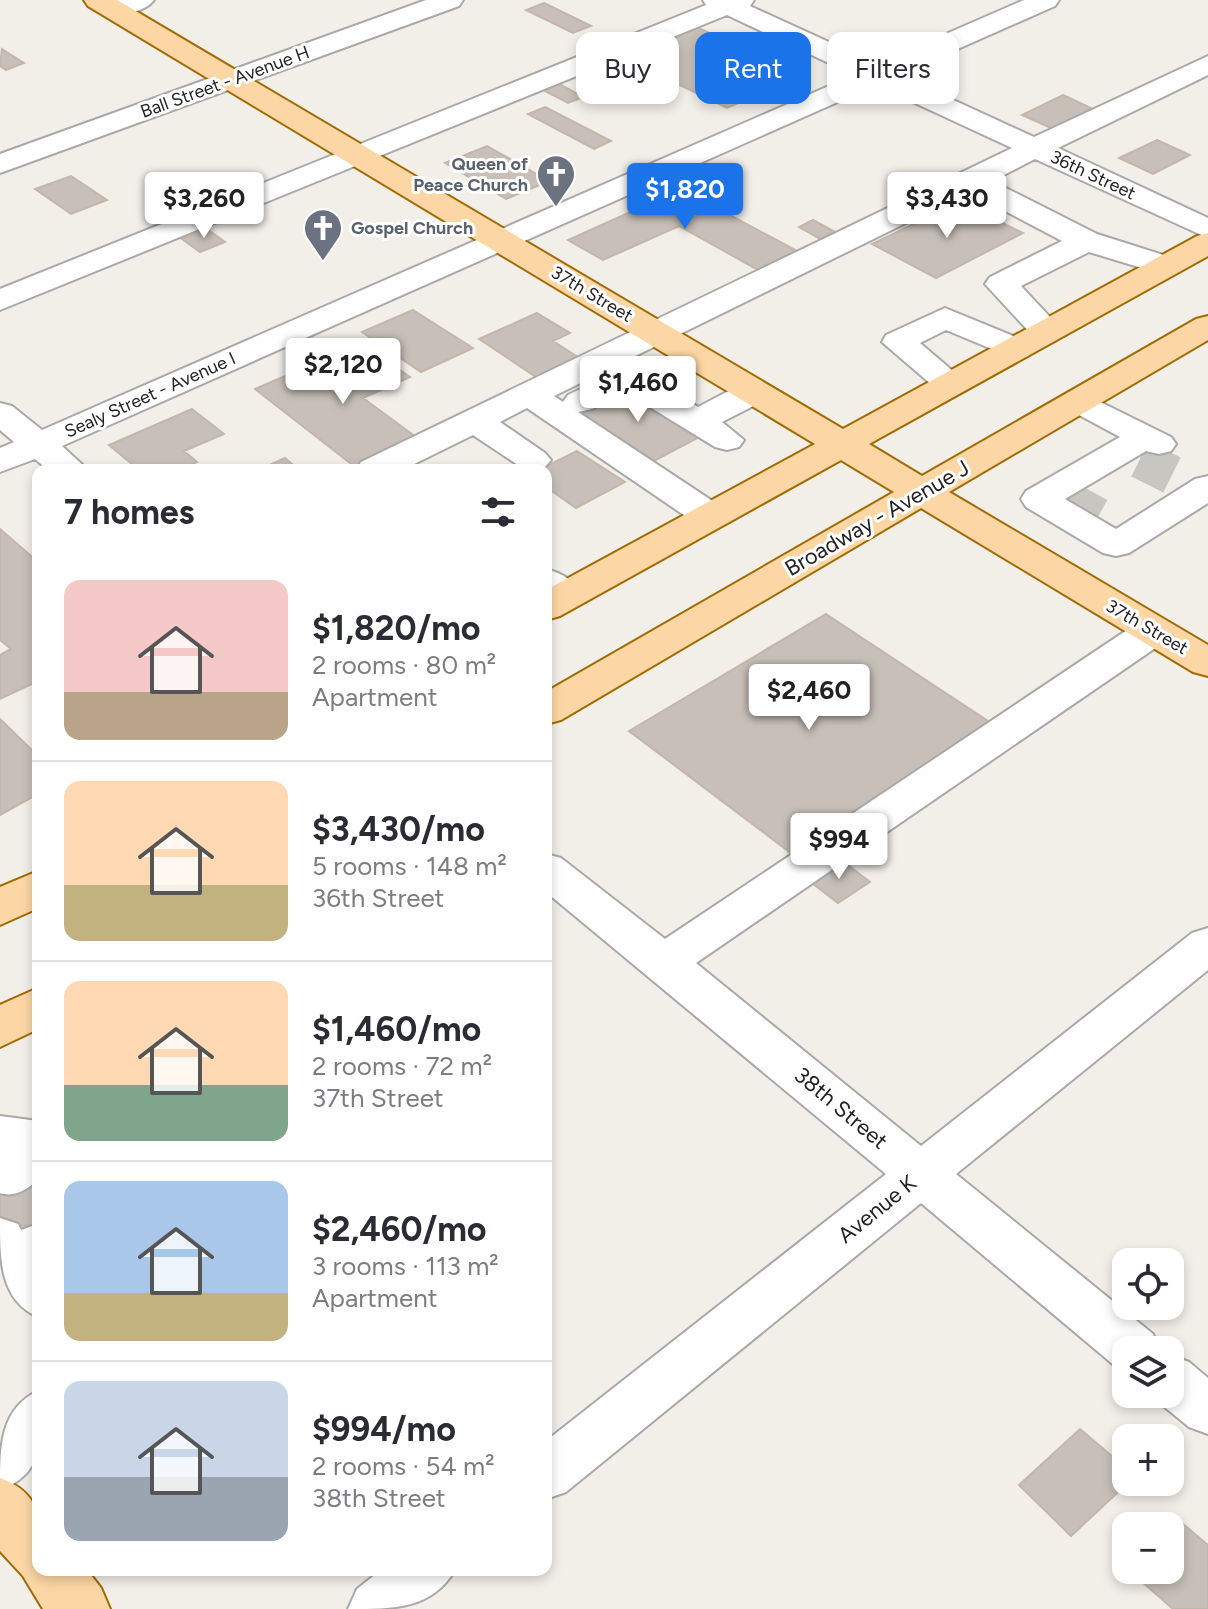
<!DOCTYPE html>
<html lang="en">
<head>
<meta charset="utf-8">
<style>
	:root { --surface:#fff; --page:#f7f7f7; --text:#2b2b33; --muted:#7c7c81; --line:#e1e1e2; --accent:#1a73e8 }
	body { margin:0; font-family:Figtree,sans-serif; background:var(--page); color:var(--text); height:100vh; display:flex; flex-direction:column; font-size:30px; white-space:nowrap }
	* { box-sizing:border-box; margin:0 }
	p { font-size:26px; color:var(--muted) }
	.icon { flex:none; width:44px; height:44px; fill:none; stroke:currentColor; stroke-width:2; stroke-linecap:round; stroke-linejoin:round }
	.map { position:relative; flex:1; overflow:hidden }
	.drawer { position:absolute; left:32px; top:464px; width:520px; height:1112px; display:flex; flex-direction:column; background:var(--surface); border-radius:16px; box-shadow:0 4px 12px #0003 }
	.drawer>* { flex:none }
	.top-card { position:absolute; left:576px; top:32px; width:512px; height:72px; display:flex; gap:16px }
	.fabs { position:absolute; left:1112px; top:1248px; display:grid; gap:16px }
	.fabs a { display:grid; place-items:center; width:72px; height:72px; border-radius:16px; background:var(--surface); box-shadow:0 4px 12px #0003; font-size:40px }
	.price { position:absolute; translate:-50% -68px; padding:0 18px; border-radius:8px; background:#fff; color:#222; font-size:26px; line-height:52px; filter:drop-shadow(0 2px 4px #0008) }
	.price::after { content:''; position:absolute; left:50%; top:48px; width:24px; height:18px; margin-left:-12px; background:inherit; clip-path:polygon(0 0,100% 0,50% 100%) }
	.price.on { background:var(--accent); color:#fff }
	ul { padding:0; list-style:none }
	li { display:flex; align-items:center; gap:24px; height:200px; padding:0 32px }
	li+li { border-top:2px solid var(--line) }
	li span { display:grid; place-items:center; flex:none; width:224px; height:160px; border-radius:16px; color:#555 }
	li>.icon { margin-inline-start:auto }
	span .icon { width:96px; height:96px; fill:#fffc; stroke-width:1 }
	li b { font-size:34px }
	h2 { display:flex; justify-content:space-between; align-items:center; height:96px; padding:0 32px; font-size:34px }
	.tag { padding:0 28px; border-radius:16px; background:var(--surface); box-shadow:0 4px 12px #0003; font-size:28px; line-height:72px }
	.tag.on { background:var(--accent); color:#fff }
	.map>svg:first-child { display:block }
	.building { fill:#c7bfb8; stroke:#c4b6ab; stroke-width:2 }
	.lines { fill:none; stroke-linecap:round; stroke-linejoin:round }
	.minor-tunnel { stroke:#c8c6c1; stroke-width:39; stroke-dasharray:39 19; stroke-linecap:butt }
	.minor-casing { stroke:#a9a9a9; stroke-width:4 }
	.major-casing { stroke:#a06b00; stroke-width:4 }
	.minor { fill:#fff; fill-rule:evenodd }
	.major { fill:#fcd6a4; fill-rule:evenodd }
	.labels { text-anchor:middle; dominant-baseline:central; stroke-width:6; stroke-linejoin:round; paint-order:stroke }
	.far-street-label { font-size:18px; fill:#222; stroke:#fff }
	.far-worship-label { font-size:18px; font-weight:bold; fill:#5b616d; stroke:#fff; text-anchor:end }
	.street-label { font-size:22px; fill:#222; stroke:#fff }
</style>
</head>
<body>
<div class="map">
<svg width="1208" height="1609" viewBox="0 0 1208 1609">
	<rect width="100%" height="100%" fill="#f2efe9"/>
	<path class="building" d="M544,3L591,26L573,33L526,10Z
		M694,26L729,42L733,41L805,74L727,108L622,57Z
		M2,49L24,63L6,70L0,66Z
		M558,83L583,97L568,103L543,90Z
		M1063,95L1093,109L1053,129L1022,115Z
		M545,107L611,141L594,149L528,114Z
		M1157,140L1190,155L1153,174L1119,158Z
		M487,146L549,181L506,199L445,163Z
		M71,176L107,200L71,214L35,189Z
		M681,189L799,252L760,271L679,226L603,260L568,240Z
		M959,202L1023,233L936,278L872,244Z
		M813,220L837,233L822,240L799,227Z
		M207,229L225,242L200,252L182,239Z
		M413,310L473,348L421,372L362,332Z
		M537,313L570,333L553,341L581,359L539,379L479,339Z
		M372,350L410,377L363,398L416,437L354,466L255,389L311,365L321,372Z
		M628,384L707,433L648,464L569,413Z
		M192,409L224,434L184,451L197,462L179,470H139L109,445Z
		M577,451L625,482L576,508L546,487V470H539Z
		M285,458L299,470H259Z
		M0,529L38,562V681L0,699V655L11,649L0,640Z
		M826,614L991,723L792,854L629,731Z
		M0,719L38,756V794L0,815Z
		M840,859L870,882L838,903L808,880Z
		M0,1175L38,1177V1226L0,1225Z
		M1080,1429L1126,1468V1482H1129L1071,1536L1019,1485Z
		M1182,1523L1208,1545V1609H1173L1133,1574L1137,1570H1170V1535Z"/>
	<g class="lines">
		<path class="minor-tunnel" d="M1140,459L1172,475
			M1067,500L1098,517"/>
		<g class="minor-casing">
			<path id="minor" d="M114,0H154C145,12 118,18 104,15L100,9Z
				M426,0H463L459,6L0,173V154Z
				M703,0H754L750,6L877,64L1024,0H1059L1055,6L899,75L1034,137L1208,56V75L1058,148L1208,218V238L1035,159L992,181L1097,234L1176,259L1181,266L1176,273L1165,275L1089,252L1021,286L1063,331L1059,338L1047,341L1035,338L985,284L990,277L1062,241L969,192L554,396L563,402L568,395C642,360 631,366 698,407C719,397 743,379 767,385L772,392L767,399L722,422L744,440L739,447L727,450L715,447L627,393L592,409L578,412L723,508L728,516L723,524L710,527L697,524L527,408L500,422L545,453L551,460L545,467H521L473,435L402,470H356L361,462L1012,148L876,85L62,446L88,470H48L35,459L0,472V448L14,442L0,430V403L12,406L42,430L854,75L727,15L0,310V289L706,5Z
				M945,308L1028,342L1032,349L1028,356L1016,359L946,330L920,343L968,384L963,391L951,394L939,391L882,342L886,335Z
				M1078,391L1171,437L1176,444L1171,451L1159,454L1146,451L1065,499L1116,529L1195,479L1208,476V503L1129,553L1116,556L1103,553L1026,507L1021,499L1026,491L1120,437L1066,408L1061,401L1066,394Z
				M546,569C562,573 576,582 585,596L579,604L566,608L546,599Z
				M1153,619L1167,622L1172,631L1167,640L696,963L921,1146L1192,933L1208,928V970L956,1174L1153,1334L1160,1350H1126V1370L1115,1366L921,1203L566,1492L546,1499V1441L886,1174L546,892V854L561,858L665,939L1139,622Z
				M0,1116L38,1121V1180C27,1189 15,1198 0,1193Z
				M0,1218L18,1224L21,1230L38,1224V1317C0,1300 0,1261 0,1218Z
				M1170,1355L1189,1362L1208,1378V1434L1189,1427L1151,1396L1170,1394Z
				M38,1391C38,1435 49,1472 0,1490C0,1446 0,1409 38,1391Z
				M381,1570H455C432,1609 395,1609 348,1609L357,1589Z"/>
		</g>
		<g class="major-casing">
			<path id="major" d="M84,0H117L843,429L1197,236L1208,233V256L869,444L922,476L1196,319L1208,316V340L949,492L1208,645V676L1193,672L921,508L561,720L546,724V692L894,492L841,460L560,616L546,620V590L815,444L88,6Z
				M38,871V908L0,925V887Z
				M38,988V1029L0,1047V1005Z
				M0,1478C48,1496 38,1526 38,1570H87L101,1588L110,1609H43L23,1576L0,1551Z"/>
		</g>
		<use href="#minor" class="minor"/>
		<use href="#major" class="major"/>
	</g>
	<defs>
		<g id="church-pin" transform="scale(2)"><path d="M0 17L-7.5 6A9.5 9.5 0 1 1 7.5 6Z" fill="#6b7280" stroke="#fff"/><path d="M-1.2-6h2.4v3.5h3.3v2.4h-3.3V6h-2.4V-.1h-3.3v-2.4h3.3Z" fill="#fff"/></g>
	</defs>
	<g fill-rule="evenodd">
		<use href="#church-pin" x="556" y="174"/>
		<use href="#church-pin" x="323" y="228"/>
	</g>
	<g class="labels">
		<g class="far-street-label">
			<text transform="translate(225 82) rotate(-20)">Ball Street - Avenue H</text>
			<text transform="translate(1093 175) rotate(25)">36th Street</text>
			<text transform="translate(592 294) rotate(31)">37th Street</text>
			<text transform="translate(150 395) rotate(-24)">Sealy Street - Avenue I</text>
			<text transform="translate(1147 627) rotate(30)">37th Street</text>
		</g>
		<g class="far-worship-label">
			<text x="528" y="164">Queen of<tspan x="528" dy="21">Peace Church</tspan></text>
			<text x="351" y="228" text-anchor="start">Gospel Church</text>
		</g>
		<g class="street-label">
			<text transform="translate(877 518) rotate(-30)">Broadway - Avenue J</text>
			<text transform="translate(841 1108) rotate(40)">38th Street</text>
			<text transform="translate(877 1209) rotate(-39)">Avenue K</text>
		</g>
	</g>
</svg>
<div class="fabs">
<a><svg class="icon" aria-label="locate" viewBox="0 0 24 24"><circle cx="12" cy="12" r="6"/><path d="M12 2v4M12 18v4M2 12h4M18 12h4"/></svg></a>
<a><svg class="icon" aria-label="layers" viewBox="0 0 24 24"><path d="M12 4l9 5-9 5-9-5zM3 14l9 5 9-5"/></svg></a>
<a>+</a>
<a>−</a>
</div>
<b class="price on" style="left:685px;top:231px">$1,820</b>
<b class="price" style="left:204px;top:240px">$3,260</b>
<b class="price" style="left:947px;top:240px">$3,430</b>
<b class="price" style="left:343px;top:406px">$2,120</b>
<b class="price" style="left:638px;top:424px">$1,460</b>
<b class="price" style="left:809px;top:732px">$2,460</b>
<b class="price" style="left:839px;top:881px">$994</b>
<div class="top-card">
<a class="tag">Buy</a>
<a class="tag on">Rent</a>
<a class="tag">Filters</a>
</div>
<section class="drawer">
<h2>7 homes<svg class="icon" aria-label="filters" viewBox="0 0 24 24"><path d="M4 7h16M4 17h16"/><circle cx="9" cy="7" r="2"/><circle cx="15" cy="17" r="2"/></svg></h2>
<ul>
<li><span style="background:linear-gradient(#f6c9c9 70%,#b9a48a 0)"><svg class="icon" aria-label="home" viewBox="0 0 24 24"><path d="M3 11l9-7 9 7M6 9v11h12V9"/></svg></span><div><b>$1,820/mo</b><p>2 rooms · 80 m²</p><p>Apartment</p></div></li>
<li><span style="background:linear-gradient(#ffd9b3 65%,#c2b280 0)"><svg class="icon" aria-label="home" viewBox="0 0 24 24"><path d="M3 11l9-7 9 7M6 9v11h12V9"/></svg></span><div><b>$3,430/mo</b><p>5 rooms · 148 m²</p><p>36th Street</p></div></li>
<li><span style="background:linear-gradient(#ffd9b3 65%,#7fa58c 0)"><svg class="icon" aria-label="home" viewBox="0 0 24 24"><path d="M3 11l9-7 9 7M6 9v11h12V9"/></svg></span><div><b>$1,460/mo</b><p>2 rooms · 72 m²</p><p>37th Street</p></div></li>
<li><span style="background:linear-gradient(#a9c7e8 70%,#c2b280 0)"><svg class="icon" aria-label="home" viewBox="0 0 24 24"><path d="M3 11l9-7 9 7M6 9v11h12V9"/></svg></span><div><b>$2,460/mo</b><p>3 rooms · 113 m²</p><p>Apartment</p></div></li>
<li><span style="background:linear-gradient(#c9d6e8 60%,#9aa5b1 0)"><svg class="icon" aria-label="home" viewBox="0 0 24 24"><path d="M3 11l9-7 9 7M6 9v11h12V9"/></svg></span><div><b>$994/mo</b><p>2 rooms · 54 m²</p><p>38th Street</p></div></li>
</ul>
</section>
</div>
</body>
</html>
